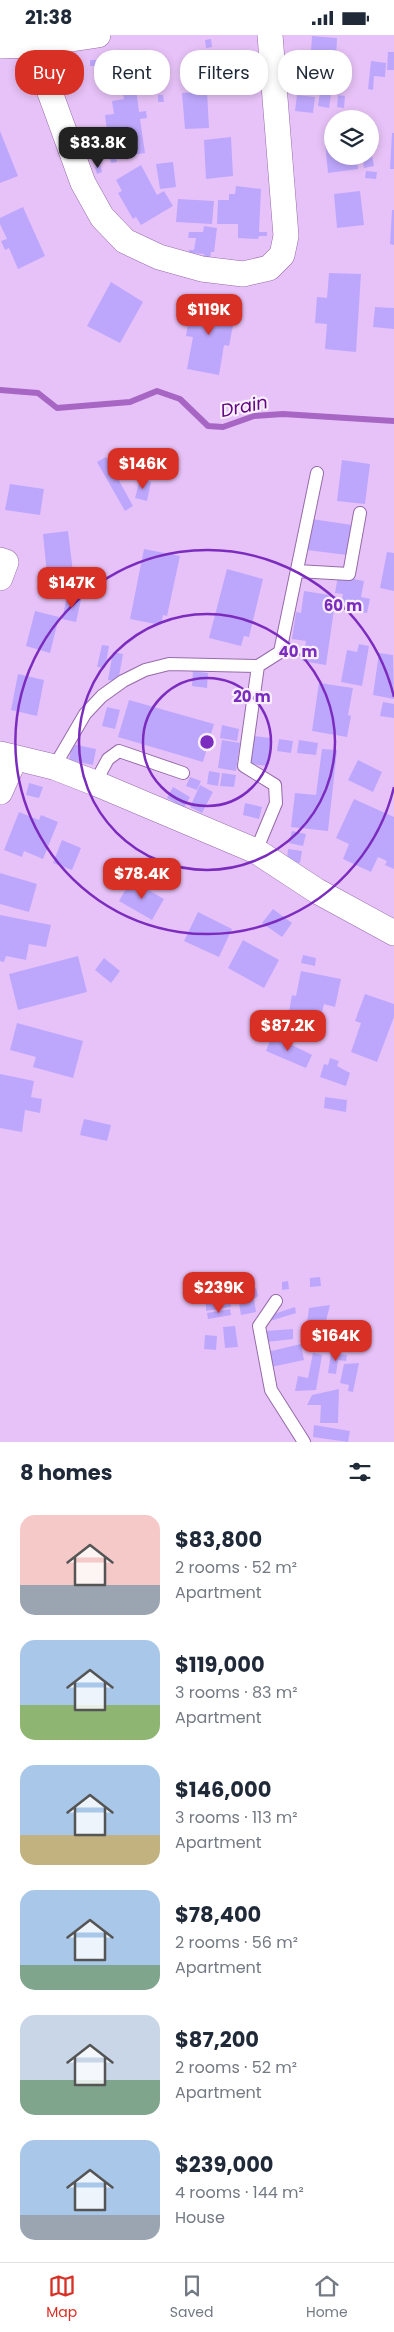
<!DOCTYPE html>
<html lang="en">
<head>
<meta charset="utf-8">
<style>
	:root { --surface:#fff; --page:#f2f2f3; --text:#1f2937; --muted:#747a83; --line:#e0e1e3; --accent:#d93025 }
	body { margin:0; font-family:Poppins,sans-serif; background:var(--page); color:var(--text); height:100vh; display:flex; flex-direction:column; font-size:19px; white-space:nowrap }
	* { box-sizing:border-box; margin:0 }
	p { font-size:16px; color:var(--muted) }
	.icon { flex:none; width:28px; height:28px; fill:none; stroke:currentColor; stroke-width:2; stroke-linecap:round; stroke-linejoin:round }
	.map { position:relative; height:1407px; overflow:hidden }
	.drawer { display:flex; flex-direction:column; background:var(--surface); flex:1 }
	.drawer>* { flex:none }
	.top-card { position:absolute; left:15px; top:15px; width:365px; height:45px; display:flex; gap:10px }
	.fabs { position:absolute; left:324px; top:75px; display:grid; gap:10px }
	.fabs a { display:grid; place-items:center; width:55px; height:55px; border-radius:50%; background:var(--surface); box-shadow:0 2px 8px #0003; font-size:25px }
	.price { position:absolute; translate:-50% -42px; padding:0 11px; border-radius:10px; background:var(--accent); color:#fff; font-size:16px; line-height:32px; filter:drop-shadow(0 1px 2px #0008) }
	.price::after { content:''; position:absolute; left:50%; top:30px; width:15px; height:11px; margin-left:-8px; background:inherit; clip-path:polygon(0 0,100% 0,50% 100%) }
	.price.current { background:#222; color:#fff }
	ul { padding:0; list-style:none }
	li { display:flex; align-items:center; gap:15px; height:125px; padding:0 20px }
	li span { display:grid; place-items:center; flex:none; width:140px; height:100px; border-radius:15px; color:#555 }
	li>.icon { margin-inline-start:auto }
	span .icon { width:60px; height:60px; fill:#fffc; stroke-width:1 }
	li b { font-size:21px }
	h2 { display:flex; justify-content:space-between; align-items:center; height:60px; padding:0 20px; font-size:21px }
	.chip { padding:0 18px; border-radius:20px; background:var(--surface); box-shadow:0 2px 8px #0003; font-size:18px; line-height:45px }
	.chip.current { background:var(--accent); color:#fff }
	.status { display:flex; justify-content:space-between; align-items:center; height:35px; padding:0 25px; background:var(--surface); direction:ltr }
	.status svg { height:14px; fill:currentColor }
	.tab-bar { display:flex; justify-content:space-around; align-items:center; height:70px; border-top:1px solid var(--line); background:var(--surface); font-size:14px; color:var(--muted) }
	.tab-bar a { display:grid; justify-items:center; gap:2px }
	.tab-bar .current { color:var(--accent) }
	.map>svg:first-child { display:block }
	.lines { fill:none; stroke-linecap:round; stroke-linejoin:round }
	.stream { stroke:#a866c4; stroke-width:6 }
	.building { fill:#bda7fc }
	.service-casing { stroke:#966aa9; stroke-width:14 }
	.minor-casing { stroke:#966aa9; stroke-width:26 }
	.service { stroke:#fff; stroke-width:12 }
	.minor { stroke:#fff; stroke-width:25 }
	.ring { fill:none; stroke:#7b2cbf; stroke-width:2.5 }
	.labels { text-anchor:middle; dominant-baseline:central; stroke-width:4.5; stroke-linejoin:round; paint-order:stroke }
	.water-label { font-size:18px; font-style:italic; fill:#640682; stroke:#f8effd }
	.centre { fill:#7b2cbf; stroke:#f8effd; stroke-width:2.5 }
	.ring-label { font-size:15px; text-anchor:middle; font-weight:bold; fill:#7b2cbf; stroke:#f8effd; stroke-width:4.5; stroke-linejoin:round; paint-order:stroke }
</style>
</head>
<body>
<div class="status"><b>21:38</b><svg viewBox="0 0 49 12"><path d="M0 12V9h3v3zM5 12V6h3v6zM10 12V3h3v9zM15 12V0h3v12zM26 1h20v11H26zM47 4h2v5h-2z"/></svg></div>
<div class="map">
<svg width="394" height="1407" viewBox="0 0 394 1407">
	<rect width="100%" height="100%" fill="#e7c2f8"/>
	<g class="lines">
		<path class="stream" d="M0,355L38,358L57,373L130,367L157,356L180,364L208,391L223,392L254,381L283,379L394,386"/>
	</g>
	<path class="building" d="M312,1L337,3L335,47L309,46Z
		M211,4L212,12L206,13L205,5Z
		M223,16L225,52L202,54L199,18Z
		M147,17L148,28L138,29L137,19Z
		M388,17H394V35H387Z
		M134,22L136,31L129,32L126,24Z
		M90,25H96V31H90Z
		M118,26L120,41L113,42L111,27Z
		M371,26L386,28L385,42L374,41L373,55L368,54Z
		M293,44L308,45L307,58L292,57Z
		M312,47L326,49L325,55L312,53Z
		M136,53L139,77L146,76L147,83L140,84L145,118L116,123L117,127L111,128L105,80L114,79L112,66L124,64L122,55Z
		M207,56L209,93L185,94L182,58Z
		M320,57L331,59L329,73L318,71Z
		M158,60H163L164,67H158Z
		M297,60L315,62L313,78L295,76Z
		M338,60L345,61L344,73L337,72Z
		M0,96L18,141L0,148Z
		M332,96V121H357L358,134L328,138L324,97Z
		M392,98H394V134H390Z
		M231,102L233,141L206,144L204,105Z
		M370,110L374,131L364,133L362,121H370Z
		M107,112V120L96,121L95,114Z
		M173,127L176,152L160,154L156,129Z
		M100,130L102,137L97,139L95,132Z
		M141,130L157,160L164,156L173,171L141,190L136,182L133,184L118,158L122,156L116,145Z
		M366,136L377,137L376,144L365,143Z
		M236,151L261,154L259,197H267V201H259L258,204L238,203V189H217L218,165H229V159H235Z
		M360,156L364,190L337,193L334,159Z
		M178,164L214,166L212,189L176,187Z
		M23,172L45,221L18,234L9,213L5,215L1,206L7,204L0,189V183Z
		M392,175H394V210L390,209Z
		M204,191L217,193L214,217H211L210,224L203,223L204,219L189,218V215H194L196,203H188L189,197H203Z
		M329,238L361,239L356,317L325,314L327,289L315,288L317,262L327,263Z
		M111,247L143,267L120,308L87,291Z
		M192,267L236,275L229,311L224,310L219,340L187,334L193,302L186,301Z
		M375,272L394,273V294L373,292Z
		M106,422L133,471L125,476L97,427Z
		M342,425L370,429L365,469L337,466Z
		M140,444L151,447L147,466L135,463Z
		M10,449L44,454L40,480L5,475Z
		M312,484L352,490L347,520L307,515Z
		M68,496L73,537L47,540L43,499Z
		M144,514L180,521L167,581L163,580L161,590L130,584Z
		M387,517L394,518V556L380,553Z
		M227,534L263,544L249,602L244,601L241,611L209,603Z
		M338,541L364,546L361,562L370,564L367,578L354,576L355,570L341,568L343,559L335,558Z
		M304,556L336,561L326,630L302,626L306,606L292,604L296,577L301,578Z
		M67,562L81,565L76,587L62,584Z
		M35,576L59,582L50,618L26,611Z
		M359,609L369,611L362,651L341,647L347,615L357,617Z
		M102,610L109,611L105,633L97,632Z
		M113,617L123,619L118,647L108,645Z
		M379,618L393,620L394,664L373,660Z
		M193,636L208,638L207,653L192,651Z
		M18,639L44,645L37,681L11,675Z
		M319,648L353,653L348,680L351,681L347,702L312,696Z
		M129,665L214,689L203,727L118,702Z
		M383,667L394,669V683L380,681Z
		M107,672L120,675L115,694L102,691Z
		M222,690L239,694L237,706L220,703Z
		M253,701L271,703L268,731L249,729Z
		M279,704L293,706L291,718L277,716Z
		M222,705L240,708L236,736L218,733Z
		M299,705L318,708L316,720L297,718Z
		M72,709L96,714L93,730L69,725Z
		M322,714L337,715L328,796L291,792L295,758L316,760Z
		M358,725L382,737L373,757L348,745Z
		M209,736L220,738L218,751L207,749Z
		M222,738L236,740L234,752L220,751Z
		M190,742L201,746L197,755L186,751Z
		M29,748L43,752L39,763L26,760Z
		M200,750L213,757L202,778L190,772Z
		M173,752L190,762L184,773L167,763Z
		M354,764L394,782V834L385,830L387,826L378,822L371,837L343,824L349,809L336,803Z
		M245,768L262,772L259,784L243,780Z
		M19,777L39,785L41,780L58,787L43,824L24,816L22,822L4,815Z
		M292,796L306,799L303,811L289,808Z
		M62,805L81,813L72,835L53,828Z
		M288,814L302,816L300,828L287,826Z
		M0,838L37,849L29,877L0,869Z
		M131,845L164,864L152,885L119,866Z
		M273,874L292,888L282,902L262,888Z
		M198,877L232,894L219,922L184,906Z
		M0,880L51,890L46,912L29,909L26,925L6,921L4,927L0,926Z
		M243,905L279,925L264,953L228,933Z
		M303,920L316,923L315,931L301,928Z
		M78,921L87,957L18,975L9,939Z
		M104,923L120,936L111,948L95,935Z
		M301,936L341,944L335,972L324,969L318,994L287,988L292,960L296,961Z
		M365,959L394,969V982L377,1027L351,1017L361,988L355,986Z
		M17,988L83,1006L73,1043L33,1032L36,1022L10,1015Z
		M272,1000L312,1020L306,1033L266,1016Z
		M330,1023L339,1026L337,1031L350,1038L346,1051L320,1042L324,1029L328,1030Z
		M0,1039L34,1046L31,1062L42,1064L40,1078L25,1075L22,1097L0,1093Z
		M325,1062L347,1065L346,1077L324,1073Z
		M84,1084L111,1090L107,1106L80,1100Z
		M320,1242L321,1251L310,1252V1243Z
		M288,1246L289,1254L282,1255V1247Z
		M256,1253L258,1261L254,1264L256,1277L241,1280L237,1256Z
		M227,1256L228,1261L204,1265L203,1260Z
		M230,1265L231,1272L206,1276V1269Z
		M330,1270L326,1286L307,1288L309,1273Z
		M295,1272L296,1278L270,1286L268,1281Z
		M230,1274L231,1280L208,1284L207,1278Z
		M235,1291L238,1312L225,1313L223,1292Z
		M293,1294V1304L267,1307L266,1296Z
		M205,1300L217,1301L216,1315L204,1314Z
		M309,1307H357L356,1316H309Z
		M301,1309L304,1325L271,1332L267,1317Z
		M313,1318L322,1320L316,1355L295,1356L298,1341L308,1343Z
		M331,1318L347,1320L346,1326L338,1325L336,1339L328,1338Z
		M359,1328L353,1357L348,1356L349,1350L340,1348L344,1329Z
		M339,1354L338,1388H320L321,1370H307L312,1360Z
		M314,1390L350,1396L348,1407L313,1402Z"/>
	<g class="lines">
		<g class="service-casing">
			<path id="service" d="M297,536L349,539L360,478
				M258,631L280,617L317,438
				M54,732L85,679L102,661L123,646L145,635L169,629L258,631L244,731L275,750L276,768L256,816
				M95,748L108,724L119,716L183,738
				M276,1266L259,1291L271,1355L304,1407"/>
		</g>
		<g class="minor-casing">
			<path id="minor" d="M29,0L83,148L102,182L125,206L159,222L202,234L243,239L269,233L282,220L286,201L270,0
				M0,11L32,10L98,0
				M0,525L6,527L0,543
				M0,719L54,732L95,748L256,816L317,856L394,898
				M0,757L15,723"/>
		</g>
		<use href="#service" class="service"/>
		<use href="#minor" class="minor"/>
	</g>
	<g class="ring">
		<circle cx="207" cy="707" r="64"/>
		<circle cx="207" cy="707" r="128"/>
		<path d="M394 752A192 192 0 1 1 394 662"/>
	</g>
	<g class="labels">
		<g class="water-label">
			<text transform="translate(244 371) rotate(-11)">Drain</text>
		</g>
	</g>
	<circle cx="207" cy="707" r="8" class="centre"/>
	<g class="ring-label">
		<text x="343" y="576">60 m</text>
		<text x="298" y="622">40 m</text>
		<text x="252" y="667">20 m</text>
	</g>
</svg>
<div class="fabs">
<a><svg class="icon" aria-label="layers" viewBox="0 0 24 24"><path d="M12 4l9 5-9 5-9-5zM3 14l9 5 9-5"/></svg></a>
</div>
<b class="price current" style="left:98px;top:134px">$83.8K</b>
<b class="price" style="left:209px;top:301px">$119K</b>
<b class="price" style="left:143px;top:455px">$146K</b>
<b class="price" style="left:72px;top:574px">$147K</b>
<b class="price" style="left:142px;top:865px">$78.4K</b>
<b class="price" style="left:288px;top:1017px">$87.2K</b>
<b class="price" style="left:219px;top:1279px">$239K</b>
<b class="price" style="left:336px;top:1327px">$164K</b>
<div class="top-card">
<a class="chip current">Buy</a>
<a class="chip">Rent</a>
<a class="chip">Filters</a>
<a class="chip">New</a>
</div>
</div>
<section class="drawer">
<h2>8 homes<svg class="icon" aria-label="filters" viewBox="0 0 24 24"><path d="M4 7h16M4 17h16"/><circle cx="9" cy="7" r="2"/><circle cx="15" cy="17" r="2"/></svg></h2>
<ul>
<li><span style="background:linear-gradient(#f6c9c9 70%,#9aa5b1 0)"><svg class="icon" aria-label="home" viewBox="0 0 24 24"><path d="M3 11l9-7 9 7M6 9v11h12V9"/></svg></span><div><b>$83,800</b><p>2 rooms · 52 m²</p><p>Apartment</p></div></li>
<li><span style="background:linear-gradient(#a9c7e8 65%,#8fb573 0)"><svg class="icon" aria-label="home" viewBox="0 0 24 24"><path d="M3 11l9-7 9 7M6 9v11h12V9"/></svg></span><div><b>$119,000</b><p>3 rooms · 83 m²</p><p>Apartment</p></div></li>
<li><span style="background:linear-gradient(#a9c7e8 70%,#c2b280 0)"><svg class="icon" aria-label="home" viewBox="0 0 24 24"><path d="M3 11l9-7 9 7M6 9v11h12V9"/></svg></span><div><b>$146,000</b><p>3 rooms · 113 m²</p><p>Apartment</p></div></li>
<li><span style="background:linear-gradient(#a9c7e8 75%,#7fa58c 0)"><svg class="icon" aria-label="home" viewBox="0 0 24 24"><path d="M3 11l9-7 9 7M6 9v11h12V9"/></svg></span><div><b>$78,400</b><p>2 rooms · 56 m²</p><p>Apartment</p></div></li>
<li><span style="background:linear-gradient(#c9d6e8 65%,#7fa58c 0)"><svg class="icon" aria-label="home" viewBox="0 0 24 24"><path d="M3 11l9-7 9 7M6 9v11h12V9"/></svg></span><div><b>$87,200</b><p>2 rooms · 52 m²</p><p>Apartment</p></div></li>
<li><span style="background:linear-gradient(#a9c7e8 75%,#9aa5b1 0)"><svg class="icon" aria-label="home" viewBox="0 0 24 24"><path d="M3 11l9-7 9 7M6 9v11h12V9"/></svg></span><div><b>$239,000</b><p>4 rooms · 144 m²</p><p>House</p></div></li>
</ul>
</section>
<nav class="tab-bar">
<a class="current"><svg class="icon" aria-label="map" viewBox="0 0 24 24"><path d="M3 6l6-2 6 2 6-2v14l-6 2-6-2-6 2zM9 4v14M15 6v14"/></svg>Map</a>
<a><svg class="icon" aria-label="saved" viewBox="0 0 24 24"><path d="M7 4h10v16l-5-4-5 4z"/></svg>Saved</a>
<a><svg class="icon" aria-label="home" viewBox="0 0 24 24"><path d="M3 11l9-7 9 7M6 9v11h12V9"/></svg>Home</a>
</nav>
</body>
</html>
